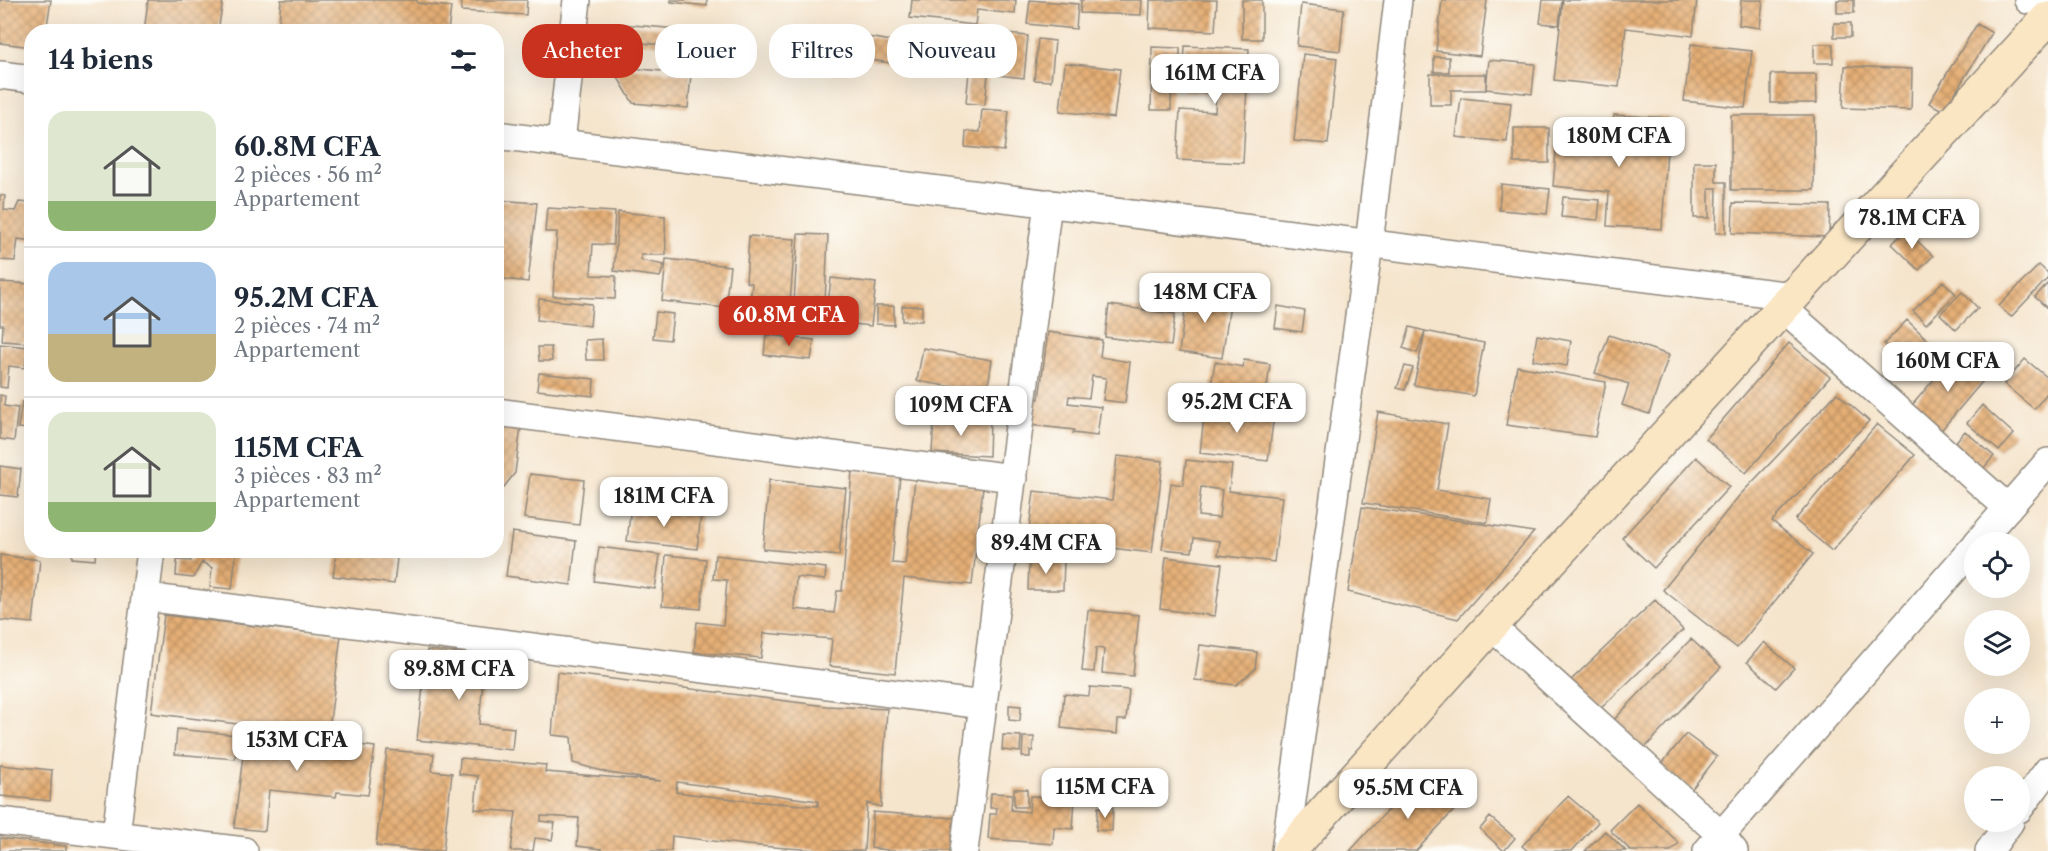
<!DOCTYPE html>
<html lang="fr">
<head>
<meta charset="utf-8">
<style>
	:root { --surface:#fff; --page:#f6f6f7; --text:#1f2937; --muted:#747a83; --line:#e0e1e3; --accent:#c8321e }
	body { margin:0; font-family:"Libre Caslon Text",serif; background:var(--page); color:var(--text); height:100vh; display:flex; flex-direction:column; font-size:22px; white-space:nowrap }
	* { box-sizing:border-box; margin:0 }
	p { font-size:20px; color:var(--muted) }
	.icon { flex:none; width:33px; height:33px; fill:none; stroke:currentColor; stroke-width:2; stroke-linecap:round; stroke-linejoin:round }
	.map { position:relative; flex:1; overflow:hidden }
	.drawer { position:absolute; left:24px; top:24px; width:480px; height:534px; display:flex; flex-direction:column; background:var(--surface); border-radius:24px; box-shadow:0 6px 24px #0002 }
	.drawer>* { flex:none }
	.top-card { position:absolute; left:522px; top:24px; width:570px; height:54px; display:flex; gap:12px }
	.buttons { position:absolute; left:1964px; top:532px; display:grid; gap:12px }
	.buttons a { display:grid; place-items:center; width:66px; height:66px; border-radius:50%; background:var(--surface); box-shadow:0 6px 24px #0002; font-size:30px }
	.price { position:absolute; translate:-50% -51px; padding:0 14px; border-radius:12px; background:#fff; color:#222; font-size:20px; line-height:39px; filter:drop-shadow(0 2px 3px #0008) }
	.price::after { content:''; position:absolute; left:50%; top:36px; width:18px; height:14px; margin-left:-9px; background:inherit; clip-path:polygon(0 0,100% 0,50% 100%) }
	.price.on { background:var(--accent); color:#fff }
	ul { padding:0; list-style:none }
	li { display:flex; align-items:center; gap:18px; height:150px; padding:0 24px }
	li+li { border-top:2px solid var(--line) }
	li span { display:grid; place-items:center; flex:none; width:168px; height:120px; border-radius:18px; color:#555 }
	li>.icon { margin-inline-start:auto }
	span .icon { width:72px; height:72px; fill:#fffc; stroke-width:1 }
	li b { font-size:26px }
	h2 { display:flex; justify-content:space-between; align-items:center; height:72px; padding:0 24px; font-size:26px }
	.pill { padding:0 21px; border-radius:24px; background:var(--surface); box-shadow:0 6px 24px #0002; font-size:21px; line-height:54px }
	.pill.on { background:var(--accent); color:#fff }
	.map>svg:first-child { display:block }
	.building { fill:url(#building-cross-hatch); fill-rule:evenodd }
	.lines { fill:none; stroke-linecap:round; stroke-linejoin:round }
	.street-casing { stroke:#90887c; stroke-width:30 }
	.secondary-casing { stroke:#90887c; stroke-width:36 }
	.street { stroke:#fff; stroke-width:27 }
	.secondary { stroke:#fbe6c4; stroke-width:33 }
</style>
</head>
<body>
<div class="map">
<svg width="2048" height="851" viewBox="0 0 2048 851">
	<defs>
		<pattern id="building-cross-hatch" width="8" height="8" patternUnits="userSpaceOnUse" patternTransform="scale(1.5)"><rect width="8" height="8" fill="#e5af76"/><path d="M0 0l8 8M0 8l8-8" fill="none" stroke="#ba8f61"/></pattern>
	</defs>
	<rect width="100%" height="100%" fill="#fdfcf7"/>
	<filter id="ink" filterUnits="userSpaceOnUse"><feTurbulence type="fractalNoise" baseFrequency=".0167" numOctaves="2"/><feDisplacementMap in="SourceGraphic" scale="12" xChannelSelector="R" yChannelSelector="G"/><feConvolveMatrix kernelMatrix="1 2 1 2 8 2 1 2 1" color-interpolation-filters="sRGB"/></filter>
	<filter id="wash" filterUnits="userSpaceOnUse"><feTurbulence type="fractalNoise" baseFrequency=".008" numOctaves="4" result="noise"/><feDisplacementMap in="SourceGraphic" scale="24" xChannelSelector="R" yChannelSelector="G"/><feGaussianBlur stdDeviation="1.35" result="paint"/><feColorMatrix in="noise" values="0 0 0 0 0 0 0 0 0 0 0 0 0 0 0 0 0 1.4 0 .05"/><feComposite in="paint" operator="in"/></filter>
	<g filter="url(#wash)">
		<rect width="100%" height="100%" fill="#f5e5cd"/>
		<g id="blocks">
			<path class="building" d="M0,0H51L46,32H32V47L0,43Z
				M148,0H223L218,32H144Z
				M281,0H417V3L451,7L448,32H278Z
				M462,0H527L526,15L461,11Z
				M671,0H707V6L671,2Z
				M912,0H1016L1015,14L977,10L975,25L910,18Z
				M1030,0L1078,4L1076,29L1027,24Z
				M1081,0H1142L1141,15L1080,13Z
				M1150,0H1217L1215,31L1149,28Z
				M1242,0H1262V39H1242Z
				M1442,0H1487L1480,56L1436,51Z
				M1543,0H1562L1559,25L1540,23Z
				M1563,0H1697L1693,36L1626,28L1619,87L1554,80Z
				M1741,0H1763L1760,28L1739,25Z
				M1837,0H1854V13H1837Z
				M1301,4L1344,9L1340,51L1297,46Z
				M610,23L712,32L709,64L673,60L675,46L609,40Z
				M1834,23H1851V37H1834Z
				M1977,24L1992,33L1944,111L1929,103Z
				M973,31L1028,36L1024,78L988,74L985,105L966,103Z
				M868,37L927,47L923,68L864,59Z
				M1038,39L1055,41L1051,81L1034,80Z
				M1691,44L1752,51L1745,108L1684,101Z
				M1814,44H1833V63H1814Z
				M1185,46L1249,49L1243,163L1177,160L1180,110L1215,112L1216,93L1183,91Z
				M1152,47L1180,48V69H1172L1171,110H1151Z
				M1303,54L1337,58L1328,144L1294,141Z
				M1434,57H1449V72H1434Z
				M1489,60L1535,64L1532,94L1486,89Z
				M1065,63L1120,69L1114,118L1060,111Z
				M611,66L691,74L688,108L633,103Z
				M1845,66L1912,69L1911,110L1843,108Z
				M1430,74H1486V90H1451V105H1430Z
				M1771,74H1816L1817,103H1771Z
				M1461,98L1511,103L1507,142L1456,137Z
				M982,109L1009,111L1004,151L965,147L966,131L980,132Z
				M1614,115L1669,118L1662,229L1607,226L1609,192L1553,186L1558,128L1613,133Z
				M1731,115H1814V190H1731Z
				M1514,128H1549V163H1514Z
				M1694,162H1716V182H1726V233H1716L1717,188H1709V218H1694Z
				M1501,184L1550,189L1547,214L1499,210Z
				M0,195L5,196L4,210L15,211L19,202L32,203V241L18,239L15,261L0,260Z
				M1563,197L1600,200L1598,220L1561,217Z
				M499,200L537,203L528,282L496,278V223Z
				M1733,203L1830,205L1829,237L1732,233Z
				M547,208L615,212L613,245L593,244L591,275L616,276L615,299L553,296L557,232H545Z
				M618,212L665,216L666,255H641V260L664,265L660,277L614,271Z
				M1906,230L1933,256L1919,270L1892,244Z
				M798,234L828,235L825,304L794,303Z
				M749,236L795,239L790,304L750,302L752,283L746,282Z
				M666,259L730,266L725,308L662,301Z
				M2039,265L2048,273V278L2011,317L1999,306Z
				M831,278L876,283L871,326L826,321Z
				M1943,281L1956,294L1926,324L1913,311Z
				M0,282L32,284L30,343L2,341L3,325H0Z
				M2048,283V309L2035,297Z
				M1188,290L1231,297L1222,358L1179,352Z
				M1962,292L1978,308L1956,330L1940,314Z
				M539,299L592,304L590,326L537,320Z
				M1109,305L1175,314L1171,346L1105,337Z
				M876,306H894V325L876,324Z
				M902,306H922V321H902Z
				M1278,306L1305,311L1302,332L1275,328Z
				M656,312L673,314L670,340L653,338Z
				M1907,320L1935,347L1921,361L1910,349L1900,359L1884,344Z
				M1410,327L1425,331L1417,353L1403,348Z
				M1425,331L1484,343L1474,396L1414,385Z
				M1048,332L1102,340L1100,357L1130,362L1125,403L1103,400L1106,378L1092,376L1089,398L1069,396L1068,403L1101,407L1097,436L1073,433L1074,430L1030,425L1033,399H1039Z
				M766,335L814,340L811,360L764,355Z
				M1537,335L1571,341L1567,366L1533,360Z
				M1609,335L1669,355L1649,414L1622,405L1629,384L1595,373Z
				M602,339L603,360H586L585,340Z
				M1789,343L1830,377L1746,473L1706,439Z
				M0,344L27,347L25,368L9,366L7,388L0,387Z
				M538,347H551L552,361H539Z
				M923,348L992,360L987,393L917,381Z
				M1957,352L1987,376L1938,434L1908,410Z
				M2025,359L2048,378V392L2034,409L2004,384Z
				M1244,360L1270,364L1266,395L1211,386L1215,362L1243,367Z
				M1405,366L1413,368L1405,390L1397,388Z
				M1517,366L1606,382L1595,437L1506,425Z
				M539,373L594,379L593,396L537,390Z
				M1837,393L1869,421L1772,521L1813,554L1737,648L1663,590L1739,496Z
				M0,395L5,396L4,406L18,408L14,441L0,439Z
				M22,402L32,403V429L18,428Z
				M1982,405L2014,434L1999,451L1967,423Z
				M1205,407L1274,415L1268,461L1200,453Z
				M1378,412L1448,424L1437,490L1491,499L1487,523L1363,503Z
				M496,415L522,419L515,473L496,497Z
				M934,418L990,421L989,456L932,453Z
				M1877,424L1915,455L1832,551L1795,520Z
				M1965,431L1994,456L1981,471L1952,446Z
				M1117,456L1163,461L1152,553L1028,538L1034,491L1112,500Z
				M1696,457L1729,487L1654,568L1622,538Z
				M1186,460L1232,465L1229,491L1282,497L1274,562L1218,555L1220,541L1194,538L1192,552L1162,549L1171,483L1183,485ZM1201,487L1222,490L1219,518L1198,516Z
				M0,466L21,469L18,497L0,495Z
				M852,471L900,476L892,563L905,564L915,480L983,487L972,585L904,578L895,673L829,666L832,639L764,633L761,658L694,652L697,622L723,625L727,580L713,579L715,555L826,568L825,580L796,577L794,609L834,613L837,591H842Z
				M530,474L584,480L579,525L524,518Z
				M769,480L846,488L839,556L763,549Z
				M631,506L701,514L697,549L627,541Z
				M1362,507L1442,518L1534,532L1458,619L1348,592Z
				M512,532L576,541L571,585L506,576Z
				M599,547L660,555L655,589L594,581Z
				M73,550H96L95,560L72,558Z
				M192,550H221L236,553L232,589L210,587L212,568L202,562L193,578L176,576L177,560L191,561Z
				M337,550L397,558L394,584L333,576Z
				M0,555L40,560L33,623L0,620Z
				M666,555L706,559L701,609L662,606Z
				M1166,557L1222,564L1215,616L1160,609Z
				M1029,559H1064L1063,590H1028Z
				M1655,600L1683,630L1598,711L1569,682Z
				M1088,610L1139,615L1133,676L1102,673L1104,649L1096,648L1094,672L1082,671Z
				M164,615L296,631L341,635L328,737L284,730L151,713Z
				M1691,639L1721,667L1639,754L1609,725Z
				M1764,642L1794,668L1776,688L1747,662Z
				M1200,645L1257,652L1255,669L1236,685L1195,680Z
				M427,650L503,658L500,682L483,681L479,724L514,728L512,750L417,740Z
				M557,672L826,706L887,709L881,807L867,803L864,851H815V850L746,845L672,836L671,851H601V849L577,846L579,818L541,816V821L555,823L552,840L535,838L533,851H511L516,812L475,809L478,776L459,774L460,758L546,765L545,772L661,781L609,773L573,763L571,737L552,735ZM677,782L818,801V806L749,801L676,792Z
				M1090,687L1129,690L1126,720H1118L1117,734L1061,728L1064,694L1089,696Z
				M1009,705L1021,706L1020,721L1009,720Z
				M177,729L237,735L235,759L175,754Z
				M246,731L375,747L368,795L337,792L336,797L269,790L265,831L234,828Z
				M1686,734L1717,757L1691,790L1660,766Z
				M1003,735L1021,736L1020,752L1002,750Z
				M1023,737H1034L1033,751H1030V757H1022Z
				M387,750L434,754L432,771L452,773L443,851H422L376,846Z
				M0,765L52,770L50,801L0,796Z
				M1420,775L1456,808L1416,851H1350Z
				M1014,789H1027V807H1014Z
				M991,793L1012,794L1011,810L1029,812L1030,796L1075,799L1073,829L1054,827L1053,844L988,839L990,814H996L997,808H990Z
				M1568,796L1598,822L1572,851H1528L1522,846Z
				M1637,803L1679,843L1671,851H1631L1610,830Z
				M1098,807L1113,808L1112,831L1096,830Z
				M873,812L968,819L964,851H887V850L871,848Z
				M1490,817L1515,838L1504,851L1480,829Z
				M1605,831L1626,851H1585Z
				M0,838L66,846V851H0Z"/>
		</g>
	</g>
	<g filter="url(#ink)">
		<use href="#blocks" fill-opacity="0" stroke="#90887c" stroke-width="1.5"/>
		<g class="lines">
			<g class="street-casing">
				<path id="street" d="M2028,0L2048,3
					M0,75L32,79
					M496,135L1792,296
					M561,142L577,0
					M1782,307L2008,508
					M496,412L1013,478
					M1977,543L2048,462
					M145,597L983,705
					M1491,626L1721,835L1734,851
					M2019,809L2048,770
					M0,821L244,851
					M116,835L151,550
					M964,851L1048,203
					M1285,851L1369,244L1398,0
					M1707,851L1974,547
					M1989,851L2010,822"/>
			</g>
			<g class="secondary-casing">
				<path id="secondary" d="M1289,851L1491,626L2048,18"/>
			</g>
			<use href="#street" class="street"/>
			<use href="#secondary" class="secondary"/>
		</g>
	</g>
</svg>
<div class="buttons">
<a><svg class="icon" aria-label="locate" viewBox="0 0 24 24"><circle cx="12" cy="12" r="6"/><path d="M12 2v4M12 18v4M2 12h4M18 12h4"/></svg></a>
<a><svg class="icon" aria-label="layers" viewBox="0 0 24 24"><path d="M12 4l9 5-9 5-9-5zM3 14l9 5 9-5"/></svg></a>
<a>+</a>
<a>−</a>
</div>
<b class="price" style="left:1215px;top:105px">161M CFA</b>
<b class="price" style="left:1619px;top:168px">180M CFA</b>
<b class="price" style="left:1912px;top:250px">78.1M CFA</b>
<b class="price" style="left:1205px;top:324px">148M CFA</b>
<b class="price on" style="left:789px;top:347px">60.8M CFA</b>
<b class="price" style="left:1948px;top:393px">160M CFA</b>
<b class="price" style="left:1237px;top:434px">95.2M CFA</b>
<b class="price" style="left:961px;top:437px">109M CFA</b>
<b class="price" style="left:664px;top:528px">181M CFA</b>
<b class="price" style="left:1046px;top:575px">89.4M CFA</b>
<b class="price" style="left:459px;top:701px">89.8M CFA</b>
<b class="price" style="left:297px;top:772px">153M CFA</b>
<b class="price" style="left:1105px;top:819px">115M CFA</b>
<b class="price" style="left:1408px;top:820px">95.5M CFA</b>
<div class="top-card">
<a class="pill on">Acheter</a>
<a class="pill">Louer</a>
<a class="pill">Filtres</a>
<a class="pill">Nouveau</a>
</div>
<section class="drawer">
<h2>14 biens<svg class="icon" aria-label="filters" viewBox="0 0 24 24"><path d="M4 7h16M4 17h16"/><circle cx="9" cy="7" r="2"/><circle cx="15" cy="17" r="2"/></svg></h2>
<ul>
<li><span style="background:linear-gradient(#dfe7d0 75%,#8fb573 0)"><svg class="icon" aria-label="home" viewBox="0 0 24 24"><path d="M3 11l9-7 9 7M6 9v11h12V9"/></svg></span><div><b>60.8M CFA</b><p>2 pièces · 56 m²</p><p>Appartement</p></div></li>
<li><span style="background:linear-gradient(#a9c7e8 60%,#c2b280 0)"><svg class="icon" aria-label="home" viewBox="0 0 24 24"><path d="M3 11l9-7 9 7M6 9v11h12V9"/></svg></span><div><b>95.2M CFA</b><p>2 pièces · 74 m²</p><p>Appartement</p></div></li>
<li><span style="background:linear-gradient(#dfe7d0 75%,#8fb573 0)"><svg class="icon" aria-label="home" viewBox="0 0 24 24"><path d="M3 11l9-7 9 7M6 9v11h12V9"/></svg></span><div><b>115M CFA</b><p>3 pièces · 83 m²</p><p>Appartement</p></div></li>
</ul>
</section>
</div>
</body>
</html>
